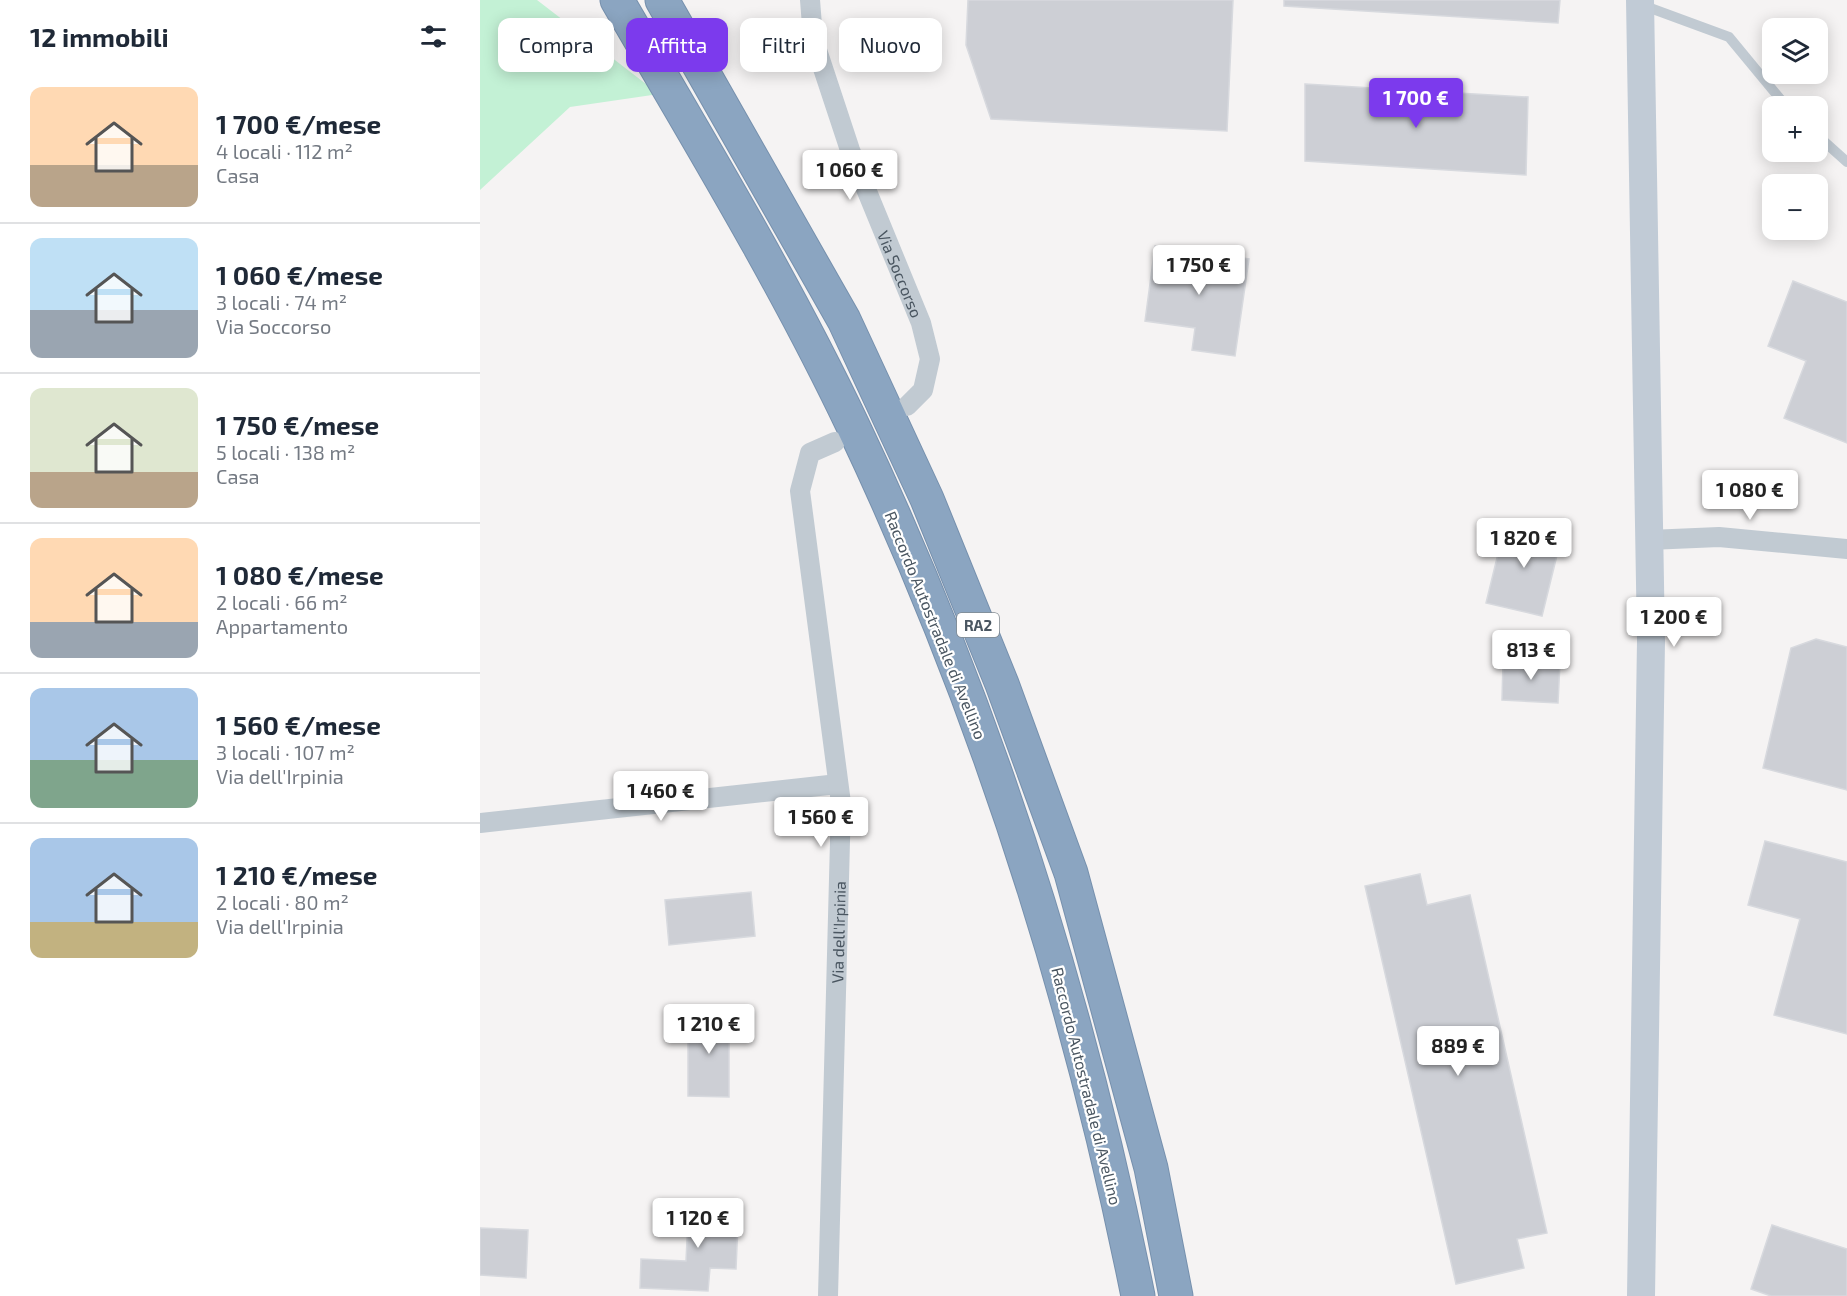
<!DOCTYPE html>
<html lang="it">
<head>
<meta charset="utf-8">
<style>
	:root { --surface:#fff; --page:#f2f2f3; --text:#1f2937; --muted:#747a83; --line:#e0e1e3; --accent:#7c3aed }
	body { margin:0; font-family:"Exo 2",sans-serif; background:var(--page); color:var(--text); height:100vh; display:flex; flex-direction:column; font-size:22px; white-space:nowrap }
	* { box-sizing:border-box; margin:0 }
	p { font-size:20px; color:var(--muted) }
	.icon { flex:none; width:33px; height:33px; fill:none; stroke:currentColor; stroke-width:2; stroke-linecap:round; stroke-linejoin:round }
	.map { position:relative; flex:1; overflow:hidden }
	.sheet { display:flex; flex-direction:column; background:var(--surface); width:480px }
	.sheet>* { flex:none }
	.banner { position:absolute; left:18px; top:18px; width:570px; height:54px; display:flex; gap:12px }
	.fabs { position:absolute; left:1282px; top:18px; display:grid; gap:12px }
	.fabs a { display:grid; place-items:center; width:66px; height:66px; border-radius:12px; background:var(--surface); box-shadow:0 3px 15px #0003; font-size:30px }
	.price { position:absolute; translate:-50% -51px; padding:0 14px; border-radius:6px; background:#fff; color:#222; font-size:20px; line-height:39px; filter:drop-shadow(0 2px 3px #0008) }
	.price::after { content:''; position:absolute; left:50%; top:36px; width:18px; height:14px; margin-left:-9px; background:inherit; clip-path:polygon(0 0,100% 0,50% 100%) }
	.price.current { background:var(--accent); color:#fff }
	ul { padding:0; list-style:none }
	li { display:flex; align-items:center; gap:18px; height:150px; padding:0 30px }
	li+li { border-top:2px solid var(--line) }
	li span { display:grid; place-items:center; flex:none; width:168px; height:120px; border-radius:12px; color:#555 }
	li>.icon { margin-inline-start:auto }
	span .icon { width:72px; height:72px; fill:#fffc; stroke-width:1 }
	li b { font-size:26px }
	h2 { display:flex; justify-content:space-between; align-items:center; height:72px; padding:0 30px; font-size:26px }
	.chip { padding:0 21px; border-radius:12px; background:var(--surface); box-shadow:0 3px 15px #0003; font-size:21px; line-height:54px }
	.chip.current { background:var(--accent); color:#fff }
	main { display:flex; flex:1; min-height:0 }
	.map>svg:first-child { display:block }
	.green { fill:#c3f1d5 }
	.building { fill:#cdcfd5; stroke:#d7d9de; stroke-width:1.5 }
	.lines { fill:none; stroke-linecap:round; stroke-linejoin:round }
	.highway-casing { stroke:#7690ad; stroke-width:35 }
	.lane { stroke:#c1cad2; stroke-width:10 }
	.street { stroke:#c1cad2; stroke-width:20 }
	.secondary { stroke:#c1cbd6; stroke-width:28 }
	.highway { stroke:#8ba5c1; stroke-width:33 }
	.labels { text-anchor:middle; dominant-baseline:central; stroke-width:4.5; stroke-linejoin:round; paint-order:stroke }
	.shield { fill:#fff; stroke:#808990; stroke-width:1.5 }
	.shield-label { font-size:15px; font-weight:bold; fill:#4a5661 }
	.street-label { font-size:16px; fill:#4a5661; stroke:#fff }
</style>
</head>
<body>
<main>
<section class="sheet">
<h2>12 immobili<svg class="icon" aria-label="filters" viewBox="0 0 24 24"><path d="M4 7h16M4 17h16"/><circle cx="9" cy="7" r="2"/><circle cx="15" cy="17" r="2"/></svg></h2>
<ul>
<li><span style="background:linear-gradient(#ffd9b3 65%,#b9a48a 0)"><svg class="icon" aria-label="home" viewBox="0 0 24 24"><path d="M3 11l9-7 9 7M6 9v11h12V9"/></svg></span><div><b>1 700 €/mese</b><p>4 locali · 112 m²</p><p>Casa</p></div></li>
<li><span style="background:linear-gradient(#bfe0f5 60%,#9aa5b1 0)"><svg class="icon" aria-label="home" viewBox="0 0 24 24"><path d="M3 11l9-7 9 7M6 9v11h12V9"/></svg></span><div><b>1 060 €/mese</b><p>3 locali · 74 m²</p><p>Via Soccorso</p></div></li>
<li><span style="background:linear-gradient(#dfe7d0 70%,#b9a48a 0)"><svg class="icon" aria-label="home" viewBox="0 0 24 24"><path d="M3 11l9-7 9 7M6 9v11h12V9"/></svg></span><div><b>1 750 €/mese</b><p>5 locali · 138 m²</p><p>Casa</p></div></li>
<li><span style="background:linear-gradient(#ffd9b3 70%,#9aa5b1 0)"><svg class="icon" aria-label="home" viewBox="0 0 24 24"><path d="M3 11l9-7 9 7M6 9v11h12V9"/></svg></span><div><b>1 080 €/mese</b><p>2 locali · 66 m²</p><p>Appartamento</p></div></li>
<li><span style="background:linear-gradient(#a9c7e8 60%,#7fa58c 0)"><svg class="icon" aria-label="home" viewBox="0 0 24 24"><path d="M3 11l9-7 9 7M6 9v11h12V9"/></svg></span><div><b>1 560 €/mese</b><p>3 locali · 107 m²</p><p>Via dell'Irpinia</p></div></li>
<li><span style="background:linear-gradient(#a9c7e8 70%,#c2b280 0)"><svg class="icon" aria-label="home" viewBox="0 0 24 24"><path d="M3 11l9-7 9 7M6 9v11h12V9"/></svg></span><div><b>1 210 €/mese</b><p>2 locali · 80 m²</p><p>Via dell'Irpinia</p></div></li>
</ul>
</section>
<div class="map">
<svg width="1367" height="1296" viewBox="0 0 1367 1296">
	<rect width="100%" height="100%" fill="#f5f3f3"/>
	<path class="green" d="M0,0H57L179,94L90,107L0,190Z"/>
	<path class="building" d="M488,0H753L747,131L511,119L486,45Z
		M804,0H1080L1078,23L804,6Z
		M825,84L1048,97L1046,175L825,161Z
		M675,246L769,259L755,356L712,350L715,328L665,321Z
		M1313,281L1367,302V443L1304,418L1326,361L1288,346Z
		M1026,521L1082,535L1062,616L1006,603Z
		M1336,639L1367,647V790L1283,768L1311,648Z
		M1023,660L1080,663L1078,703L1022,700Z
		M1285,841L1367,862V1034L1294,1015L1320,919L1268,905Z
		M940,874L947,905L990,895L1067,1233L1037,1239L1044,1268L976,1284L885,886Z
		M271,892L275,936L189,945L185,900Z
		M208,1014H249V1097L208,1096Z
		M209,1199L259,1202L256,1269L230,1268L228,1291L160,1288L161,1259L206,1261Z
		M1292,1225L1367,1249V1296H1291L1271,1289Z
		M0,1228L48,1230L46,1278L0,1275Z"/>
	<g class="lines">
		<g class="highway-casing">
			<path id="highway" d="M137,0C219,141 303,279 373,426C504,702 598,997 658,1296
				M182,0L364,320L447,499L522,684L591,873L671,1168L696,1296"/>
		</g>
		<path class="lane" d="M1162,5L1249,37L1306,106
			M1338,136L1367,162"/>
		<g class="street">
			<path id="s1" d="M330,0L333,38L370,150L441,323L450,359L443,390L427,406"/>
			<path d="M1169,540L1239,537L1367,549"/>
			<path d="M0,823L358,784"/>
			<path id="s2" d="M348,1296L361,803L320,491L330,453L355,442"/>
		</g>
		<path class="secondary" d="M1160,0L1171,641L1161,1296"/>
		<use href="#highway" class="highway"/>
	</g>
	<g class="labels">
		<rect class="shield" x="477" y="613" width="42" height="24" rx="4.5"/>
		<g class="shield-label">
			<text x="498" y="625">RA2</text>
		</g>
		<g class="street-label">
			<text stroke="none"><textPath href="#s1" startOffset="290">Via Soccorso</textPath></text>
			<text transform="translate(456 625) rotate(68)">Raccordo Autostradale di Avellino</text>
			<text stroke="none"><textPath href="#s2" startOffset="364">Via dell'Irpinia</textPath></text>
			<text transform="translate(607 1086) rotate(76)">Raccordo Autostradale di Avellino</text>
		</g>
	</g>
</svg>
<div class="fabs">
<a><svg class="icon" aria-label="layers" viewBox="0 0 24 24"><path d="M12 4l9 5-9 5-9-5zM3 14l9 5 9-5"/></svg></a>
<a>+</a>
<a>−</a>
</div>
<b class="price current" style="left:936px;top:129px">1 700 €</b>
<b class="price" style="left:370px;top:201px">1 060 €</b>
<b class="price" style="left:719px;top:296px">1 750 €</b>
<b class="price" style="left:1270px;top:521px">1 080 €</b>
<b class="price" style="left:1044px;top:569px">1 820 €</b>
<b class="price" style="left:1194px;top:648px">1 200 €</b>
<b class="price" style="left:1051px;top:681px">813 €</b>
<b class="price" style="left:181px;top:822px">1 460 €</b>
<b class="price" style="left:341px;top:848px">1 560 €</b>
<b class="price" style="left:229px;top:1055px">1 210 €</b>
<b class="price" style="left:978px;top:1077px">889 €</b>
<b class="price" style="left:218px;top:1249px">1 120 €</b>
<div class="banner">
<a class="chip">Compra</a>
<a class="chip current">Affitta</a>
<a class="chip">Filtri</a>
<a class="chip">Nuovo</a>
</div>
</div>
</main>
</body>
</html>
